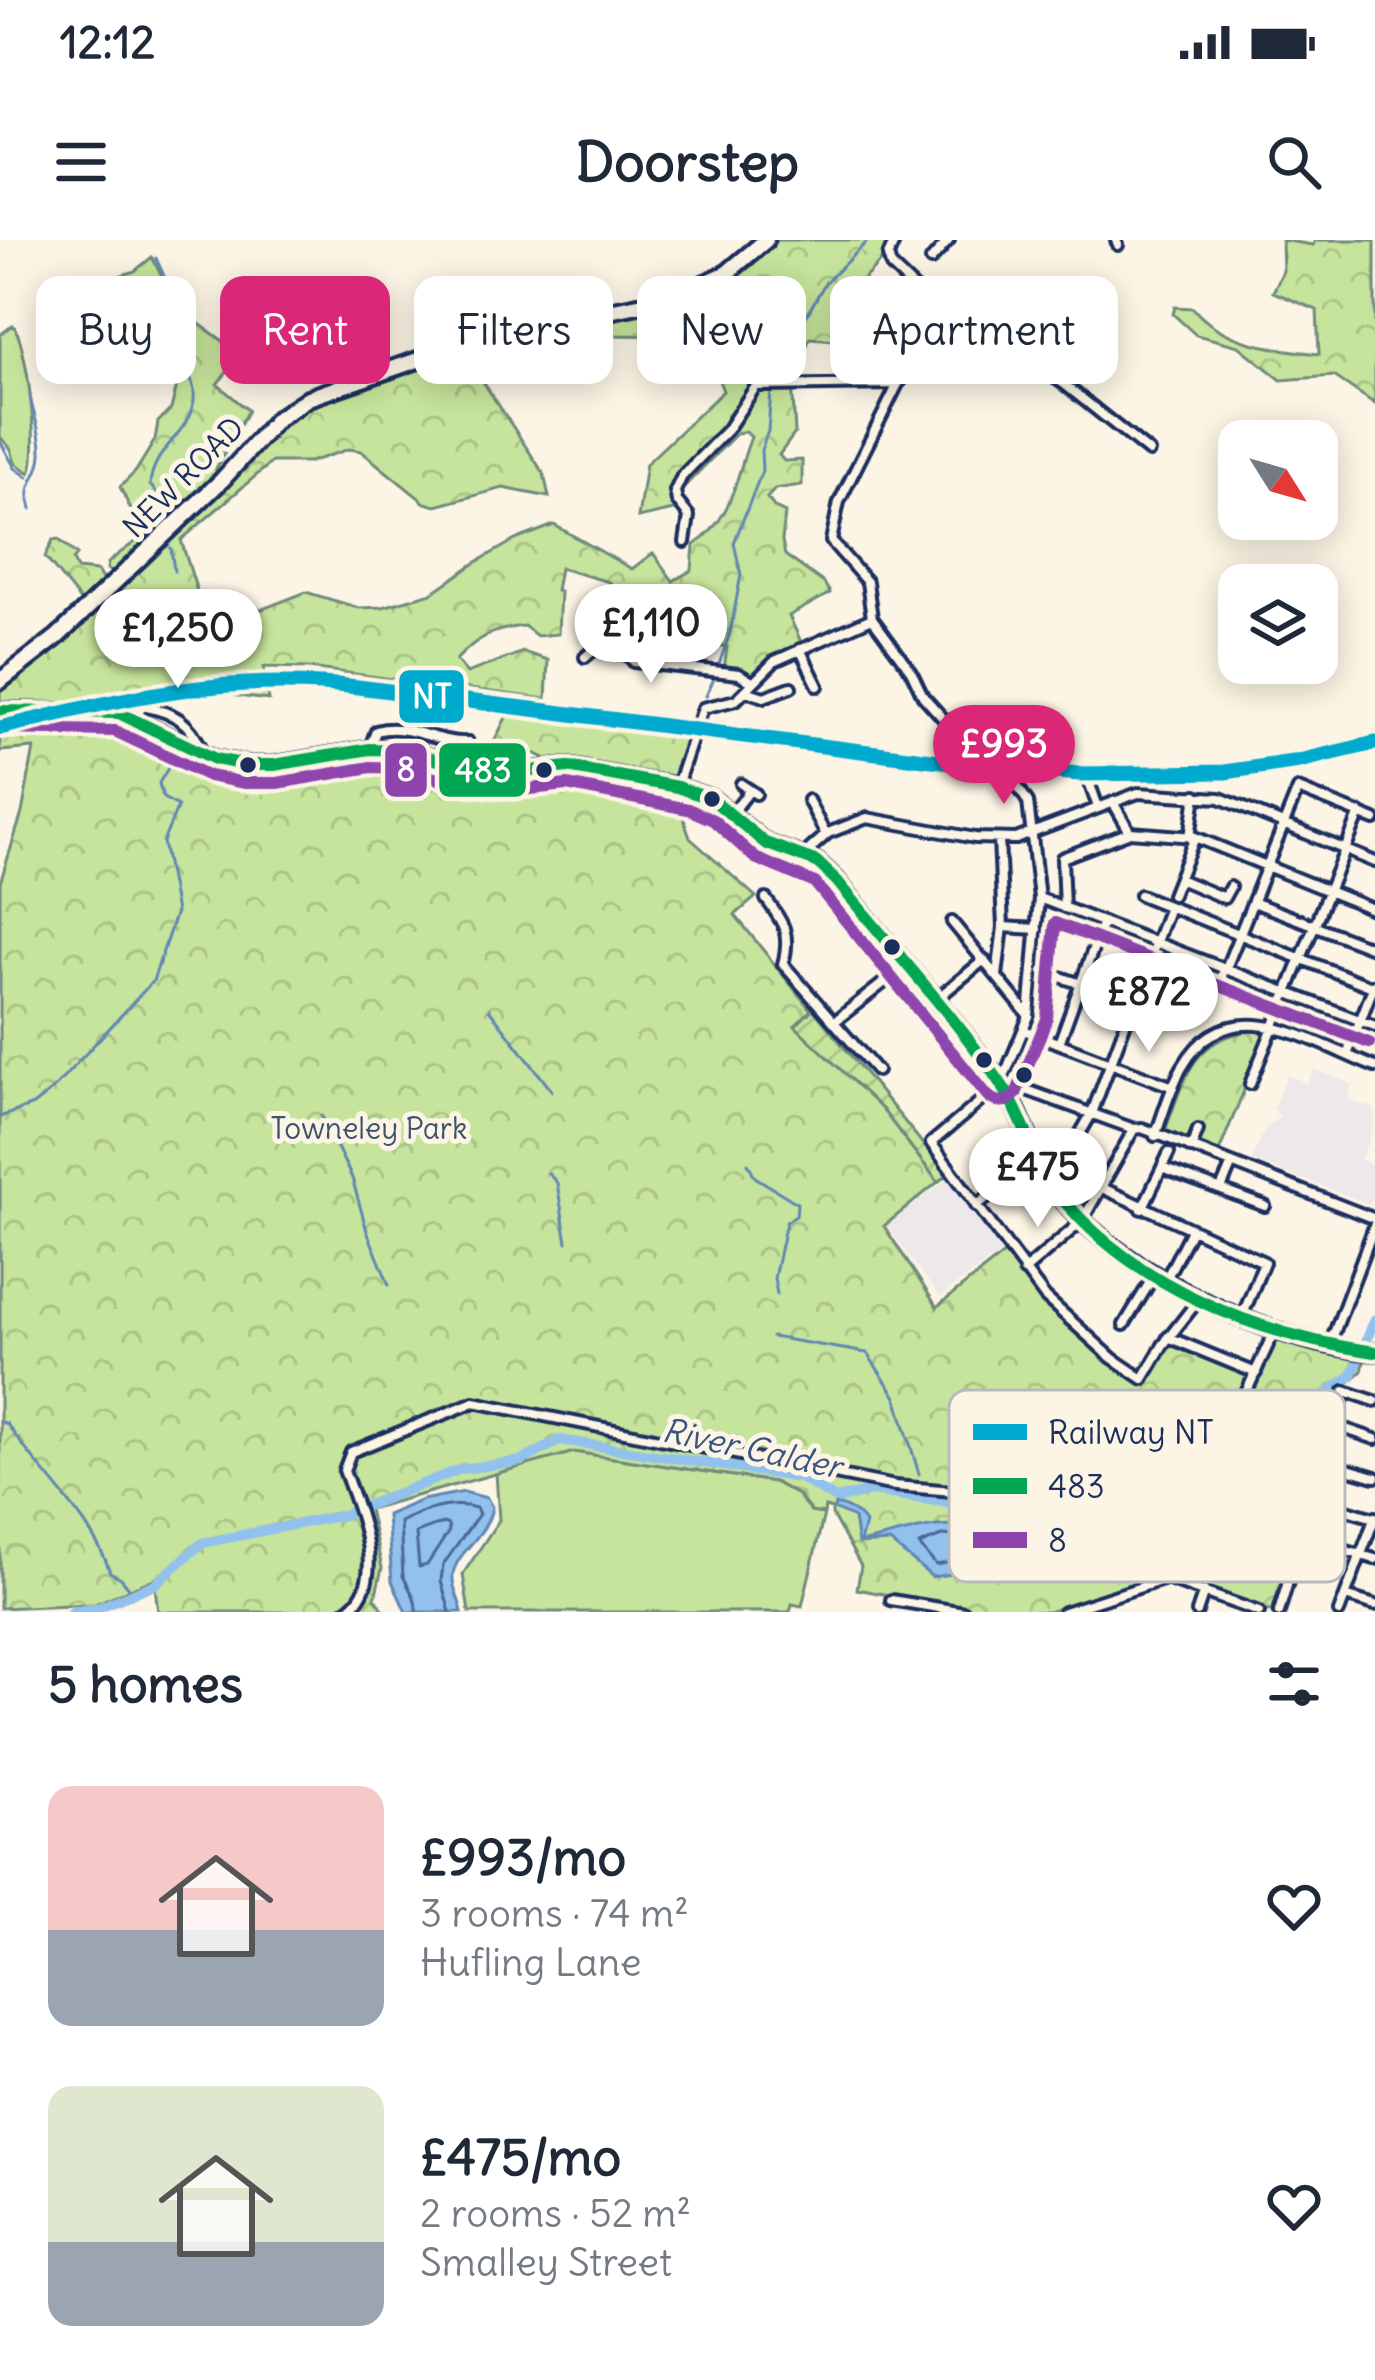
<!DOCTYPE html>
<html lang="en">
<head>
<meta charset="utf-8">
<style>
	:root { --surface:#fff; --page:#f2f2f3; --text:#1f2937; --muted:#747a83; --accent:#db2777 }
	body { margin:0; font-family:Delius,sans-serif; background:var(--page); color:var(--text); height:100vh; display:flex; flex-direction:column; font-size:45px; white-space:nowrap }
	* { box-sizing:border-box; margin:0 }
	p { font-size:39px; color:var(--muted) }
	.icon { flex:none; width:66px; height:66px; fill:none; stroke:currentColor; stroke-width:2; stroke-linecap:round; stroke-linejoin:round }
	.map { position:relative; height:1372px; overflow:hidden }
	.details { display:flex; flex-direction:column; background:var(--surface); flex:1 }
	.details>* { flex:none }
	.hud { position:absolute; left:36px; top:36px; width:1305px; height:108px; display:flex; gap:24px }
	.needle { width:78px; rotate:127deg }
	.tools { position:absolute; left:1218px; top:180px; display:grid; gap:24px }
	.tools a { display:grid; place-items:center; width:120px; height:120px; border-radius:24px; background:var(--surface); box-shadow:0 6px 30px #0003; font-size:60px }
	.price { position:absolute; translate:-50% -102px; padding:0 27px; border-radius:42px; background:#fff; color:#222; font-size:39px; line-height:78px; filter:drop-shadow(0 3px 6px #0008) }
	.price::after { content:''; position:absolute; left:50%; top:72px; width:36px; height:27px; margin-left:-18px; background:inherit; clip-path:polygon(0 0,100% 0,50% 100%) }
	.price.on { background:var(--accent); color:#fff }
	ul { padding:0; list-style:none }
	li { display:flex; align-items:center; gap:36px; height:300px; padding:0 48px }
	li span { display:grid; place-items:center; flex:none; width:336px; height:240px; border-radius:24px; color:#555 }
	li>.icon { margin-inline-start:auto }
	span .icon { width:144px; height:144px; fill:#fffc; stroke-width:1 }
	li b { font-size:51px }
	h2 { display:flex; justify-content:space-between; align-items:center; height:144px; padding:0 48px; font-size:51px }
	.pill { padding:0 42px; border-radius:24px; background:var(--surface); box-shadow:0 6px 30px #0003; font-size:42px; line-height:108px }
	.pill.on { background:var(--accent); color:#fff }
	.status { display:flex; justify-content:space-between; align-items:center; height:84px; padding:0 60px; background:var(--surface); direction:ltr }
	.status svg { height:33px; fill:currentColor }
	header { display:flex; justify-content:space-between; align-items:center; height:156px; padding:0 48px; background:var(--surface); font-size:54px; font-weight:800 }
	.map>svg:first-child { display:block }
	.built { fill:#ede9ea }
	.grass { fill:#c6e49b; stroke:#708a7c; stroke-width:3 }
	.forest { fill:url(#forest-crowns); stroke:#708a7c; stroke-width:3 }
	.garden { fill:url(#garden-furrows); stroke:#708a7c; stroke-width:3 }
	.water { fill:#92c1ed; stroke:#6287b4; stroke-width:3 }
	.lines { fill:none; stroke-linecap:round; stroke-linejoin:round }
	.shore { stroke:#4b6997; stroke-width:3 }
	.stream { stroke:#6287b4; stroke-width:3 }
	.river { stroke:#92c1ed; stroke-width:10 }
	.minor-casing { stroke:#1b2f5e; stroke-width:16 }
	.highway-casing { stroke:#1b2f5e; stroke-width:22 }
	.minor { stroke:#fcf5e5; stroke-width:8 }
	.highway { stroke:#fcf5e5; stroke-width:14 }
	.bus-1-casing { stroke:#fcf5e5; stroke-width:21 }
	.bus-2-casing { stroke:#fcf5e5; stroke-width:21 }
	.bus-1 { stroke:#00a651; stroke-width:12 }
	.bus-2 { stroke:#8e44ad; stroke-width:12 }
	.rail-1-casing { stroke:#fcf5e5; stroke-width:24 }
	.rail-1 { stroke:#00a9ce; stroke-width:15 }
	.bus-dot { fill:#1b2f5e; stroke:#fcf5e5; stroke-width:4.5 }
	.labels { text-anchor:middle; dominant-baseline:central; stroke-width:10; stroke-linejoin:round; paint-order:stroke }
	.street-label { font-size:30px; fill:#1b2f5e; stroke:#fcf5e5 }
	.park-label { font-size:30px; fill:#3d536a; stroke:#fcf5e5 }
	.water-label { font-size:33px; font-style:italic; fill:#395482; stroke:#fcf5e5 }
	.key { fill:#fcf5e5; stroke:#b8babc; stroke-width:3 }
	.key-label { font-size:33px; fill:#1b2f5e }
	.line-badge { stroke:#fcf5e5; stroke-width:4.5 }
	.badge-label { font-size:33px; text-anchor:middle; font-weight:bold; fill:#fff }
</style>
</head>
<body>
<div class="status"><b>12:12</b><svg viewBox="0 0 49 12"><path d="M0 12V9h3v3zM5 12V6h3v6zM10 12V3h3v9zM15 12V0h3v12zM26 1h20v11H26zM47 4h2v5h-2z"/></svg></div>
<header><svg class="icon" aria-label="menu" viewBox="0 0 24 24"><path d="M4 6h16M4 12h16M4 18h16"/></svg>Doorstep<svg class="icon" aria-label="search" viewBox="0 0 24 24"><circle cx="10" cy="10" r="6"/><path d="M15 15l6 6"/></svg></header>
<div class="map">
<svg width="1375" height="1372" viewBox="0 0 1375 1372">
	<defs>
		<pattern id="forest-crowns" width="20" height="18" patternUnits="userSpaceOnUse" patternTransform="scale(3)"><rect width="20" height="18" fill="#c6e49b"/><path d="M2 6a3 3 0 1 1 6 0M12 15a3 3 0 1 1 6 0" fill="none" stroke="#aac488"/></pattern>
		<pattern id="garden-furrows" width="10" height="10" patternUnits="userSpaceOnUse" patternTransform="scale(3)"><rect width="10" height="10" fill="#c6e49b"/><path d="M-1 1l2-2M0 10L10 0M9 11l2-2" fill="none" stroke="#aac488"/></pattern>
	</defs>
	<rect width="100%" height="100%" fill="#fcf5e5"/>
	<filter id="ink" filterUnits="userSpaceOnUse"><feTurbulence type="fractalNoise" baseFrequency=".00833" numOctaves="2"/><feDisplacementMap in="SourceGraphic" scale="24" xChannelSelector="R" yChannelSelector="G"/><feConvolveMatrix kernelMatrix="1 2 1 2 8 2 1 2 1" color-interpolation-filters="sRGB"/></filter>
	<g filter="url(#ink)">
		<path class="built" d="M1314,829L1353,845L1348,859L1375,869V883L1361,920L1375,926V953L1370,964L1251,920L1264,890L1280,876L1273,868L1287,835L1307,843Z
			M948,939L1002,1011L940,1057L886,986Z"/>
		<path class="grass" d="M152,17L161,35L158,46L177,72L174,84L180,97L167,127L162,126L152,93L122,35L135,31Z
			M13,85C27,101 40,214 30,233L15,223L11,209L0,197V95Z
			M574,1212L774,1242L798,1255L811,1272L824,1274L802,1366L792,1364L790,1372H469L463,1334L499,1280L496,1233Z"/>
		<path class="forest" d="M777,0H891C885,26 855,42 839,67L853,80L871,83L872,103L810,98L792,140L795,193L779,215L784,221L802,220V245L775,249L767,258L775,268L785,273L782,301L785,315L824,343L830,353L789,376L802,404L754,435L724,429L727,407L647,391L641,385L647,376L609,342L560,328L556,351L560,352L558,394L537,396L524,386C494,389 476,398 456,420L467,433L523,412L548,420L546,459L309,428L264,427L269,460L174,448L139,449L115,466H0V447L158,310L288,180L326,159L466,112L588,85L590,97L475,116L470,122L544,234L549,257L503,248L436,266L425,263L361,211L349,209L310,222H272L181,300L209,390L306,352L359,368L383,367L432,353L475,323L515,300L554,285L632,329L653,313L673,341L692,330L694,305C733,280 735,238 751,197L745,191L736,194L679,252L678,269L638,278L646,224L723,151C701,86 659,97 602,95L599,79C674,69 726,60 777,0Z
			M1282,0L1313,5L1315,0H1375V164L1334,136L1281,140L1239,106L1196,95L1173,74L1175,67L1193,68C1223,104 1274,109 1319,114L1317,70L1273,52L1283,31Z
			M191,78L222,100L235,123L217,144L248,170L216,229L215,240L114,335L107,329L108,323C126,306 147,296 166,279L131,270L120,247L136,231L155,200L158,182L171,169L184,118L182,96Z
			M58,299L77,315L73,320L77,329L97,331L105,344L82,363L45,317L53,300Z
			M509,471L692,493L674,536L551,521L534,513L520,522L460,519L462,509L491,508Z
			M0,477L108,480L150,491L215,526L249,532L402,518L467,535L500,539L566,534L675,552L690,598L756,657L735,675L811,770L796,785L882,869L938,942L884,986L937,1067L1005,1013C1042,1065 1090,1112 1145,1145L1170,1101L1258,1140L1276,1101C1296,1098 1341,1116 1365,1118L1362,1131L1341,1149L1273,1372L1168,1333L1048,1372H978L857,1349L861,1326L832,1275V1269L825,1267L824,1274L811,1272L798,1255L774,1242L574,1212L369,1269L382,1328L375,1358L385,1372H158L154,1339L95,1364L0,1368V643L22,573L34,508L0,511Z
			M1269,789L1218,914L1164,894C1187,831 1193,793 1269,789Z"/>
		<path class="garden" d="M813,769L948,935L938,942L882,869L795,786Z"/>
		<path class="water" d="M464,1252L487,1258L492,1267C488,1295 457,1311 453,1334C451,1345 460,1361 462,1372H406L392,1341L387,1275L422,1260Z
			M835,1264C846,1266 859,1273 865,1283L860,1303C925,1289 951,1272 1015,1302L987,1313L964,1332L932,1337L890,1302L858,1304L854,1278L834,1269Z"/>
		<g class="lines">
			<path class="shore" d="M443,1283L448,1285L449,1291L427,1325L419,1327L416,1293Z
				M944,1295L971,1298L974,1306L958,1321L936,1325L919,1305Z
				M417,1372L414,1357L403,1336L400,1282C422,1271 451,1261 476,1268L479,1274L443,1325L441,1341L450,1372"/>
			<path class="stream" d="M156,18L164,36L161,47L180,71L177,85C183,96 180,100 182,113C185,129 196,143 194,160C189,195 152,209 150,245L166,264
				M770,140L825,43L869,0
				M30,156C33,175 42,193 41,214C40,239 23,240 31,269
				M0,201L15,228L28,237
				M171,308L174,331
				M718,427L730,393L741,335L734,303L762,231L761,210L768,191L771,150
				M706,456L715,436
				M489,769L552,851
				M321,875L352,938L367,991L389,1045
				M0,877L33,865L53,849L153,741L176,672L163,602L178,566L163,558L159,543L171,523
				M748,923L755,937L797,963L796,976L786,982L774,1038L777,1054
				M548,933L557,943L567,1002
				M772,1097L867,1113L896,1157L919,1234
				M0,1181L7,1184C38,1230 94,1281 110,1332L121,1338L133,1353"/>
			<path class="river" d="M72,1372L100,1367L155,1344L202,1303L343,1275L461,1229L522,1221L560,1200L800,1238L836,1259L872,1251L1007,1272L1030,1284L1052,1288L1087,1265L1102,1262L1175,1231L1242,1209L1267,1181L1299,1174L1352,1135L1375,1079"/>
			<g class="minor-casing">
				<path id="minor" d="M895,0L888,16L891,26L950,82L954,97
					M1116,0L1118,5
					M931,20L949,0
					M906,88L928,61
					M954,97C939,118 914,124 898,144L839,262L831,301L867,342L872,378L911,431L923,456L959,496L999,519L1028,562L1039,658L1029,776L1001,844L931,903L1045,1057L1112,1118L1143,1139L1163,1105L1199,1059
					M954,97L1015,111L1064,144L1149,212
					M685,302L689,276L677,261L675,251L682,236L727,190L756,146L898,144
					M590,370L634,422L739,434L752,442
					M800,409L818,446
					M585,417L610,396
					M746,451L764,457L791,447
					M133,479L143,466C175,473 189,480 203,511
					M370,507L376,491C409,482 436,504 468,502
					M1088,539L1098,567
					M741,544L756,554
					M677,545L703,468L736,460L775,421L872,378
					M808,560L826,595
					M1113,562L1130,592
					M732,573L750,550
					M1190,597L1196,555
					M809,610L828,593L867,578L975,598L1016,599L1138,553L1220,558L1375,622
					M1179,639L1224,658L1230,647
					M1140,655L1375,748
					M1172,655L1195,597
					M1039,658L1375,786
					M766,659C784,683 791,694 783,724L877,831
					M1253,662L1375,709
					M1064,668L1062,618L1130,592L1195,597L1375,670
					M952,682L1029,776
					M1003,687L1037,689
					M1226,728L1298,549L1375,580
					M1043,731L1081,744
					M997,736L1003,687L999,599
					M1220,745L1224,728
					M1137,750L1198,774
					M934,761L984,720
					M834,782L905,726
					M1024,790L1173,847
					M1059,803L1103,682
					M1347,815L1374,745
					M1250,844L1360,573
					M1007,852L1021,848L1134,889L1142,888L1375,979
					M1155,896C1164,873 1170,847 1183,826C1229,746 1313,803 1375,827
					M1191,908L1198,890
					M1069,913L1088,940L1100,947L1264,1022L1242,1077
					M1162,928L1265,966
					M1044,933L1069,913L1092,873L1169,667
					M1221,949L1232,923
					M976,966L1036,921
					M1142,969L1169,913
					M1086,974L1134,889
					M1024,1031L1081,982
					M1166,1039L1190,992
					M1124,1085L1155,1034
					M1168,1097L1256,1133
					M1330,1104L1375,984
					M1334,1185L1375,1199
					M970,1193L972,1181
					M994,1197L996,1182
					M1324,1222L1375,1237
					M1000,1256L1002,1233
					M1313,1260L1374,1278
					M1301,1298L1375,1319
					M1345,1356L1375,1365
					M891,1360L964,1372
					M344,1372C392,1344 358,1270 344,1230L351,1212L474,1162L895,1246L1035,1258L1116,1241L1192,1209L1211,1197L1239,1168L1275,1090
					M1064,1372L1166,1339L1259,1372
					M1197,1372L1204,1351
					M1279,1372L1345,1151L1375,1161
					M1339,1372L1375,1277"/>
			</g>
			<g class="highway-casing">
				<path id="highway" d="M0,441L57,397L222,240L277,179L308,158L490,95L673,58L727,33L766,0
					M0,471L119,473L215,519L247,525H274L370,509L403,510L469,529L512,533L568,527L677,547L712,559L765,603L817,622L837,641C891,709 954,776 1003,847C1026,879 1032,920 1057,952C1119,1035 1273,1104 1375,1112"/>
			</g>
			<use href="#minor" class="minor"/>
			<use href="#highway" class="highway"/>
			<g class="bus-1-casing">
				<path id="bus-1" d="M0,471L119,473L215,519L247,525H274L370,509L403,510L469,529L512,533L568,527L677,547L712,559L765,603L817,622L837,641C892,709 953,774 1003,847C1025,879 1032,920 1057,952C1131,1046 1260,1096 1375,1112"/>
			</g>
			<g class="bus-2-casing">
				<path id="bus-2" d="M0,489L115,491L209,536L245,543H277L371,527L400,528L466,547L512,551L567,545L688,569L713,580L755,618L815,643L987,855C996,864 1007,864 1016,854L1047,779L1055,683L1369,803"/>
			</g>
			<use href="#bus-1" class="bus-1"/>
			<use href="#bus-2" class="bus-2"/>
			<g class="rail-1-casing">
				<path id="rail-1" d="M0,488C127,457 226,433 358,447L932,520L1079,534L1225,532L1299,521L1375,503"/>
			</g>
			<use href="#rail-1" class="rail-1"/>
		</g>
	</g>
	<g class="bus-dot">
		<circle cx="248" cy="525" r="10"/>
		<circle cx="544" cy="530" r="10"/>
		<circle cx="712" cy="559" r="10"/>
		<circle cx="892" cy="707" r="10"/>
		<circle cx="984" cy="820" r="10"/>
		<circle cx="1024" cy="835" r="10"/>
	</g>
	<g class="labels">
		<g class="street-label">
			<text transform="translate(183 237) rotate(-45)">NEW ROAD</text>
		</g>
		<g class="park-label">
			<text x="369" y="888">Towneley Park</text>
		</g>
		<g class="water-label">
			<text transform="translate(752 1208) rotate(12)">River Calder</text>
		</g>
	</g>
	<rect x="949" y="1150" width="396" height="192" rx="18" class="key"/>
	<rect x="973" y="1184" width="54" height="16" fill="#00a9ce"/>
	<rect x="973" y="1238" width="54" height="16" fill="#00a651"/>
	<rect x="973" y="1292" width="54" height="16" fill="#8e44ad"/>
	<g class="key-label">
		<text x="1048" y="1204">Railway NT</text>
		<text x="1048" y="1258">483</text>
		<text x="1048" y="1312">8</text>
	</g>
	<g class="line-badge">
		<rect x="397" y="428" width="69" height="57" rx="12" fill="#00a9ce"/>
		<rect x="383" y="501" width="46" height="58" rx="12" fill="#8e44ad"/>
		<rect x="437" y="501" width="91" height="58" rx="12" fill="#00a651"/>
	</g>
	<g class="badge-label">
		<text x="432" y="468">NT</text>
		<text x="406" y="541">8</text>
		<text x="483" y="542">483</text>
	</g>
</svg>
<div class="tools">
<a><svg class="needle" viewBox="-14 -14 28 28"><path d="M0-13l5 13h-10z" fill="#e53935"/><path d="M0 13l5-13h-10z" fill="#747a83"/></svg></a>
<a><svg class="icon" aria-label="layers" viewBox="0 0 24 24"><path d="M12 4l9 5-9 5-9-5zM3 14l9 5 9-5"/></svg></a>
</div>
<b class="price" style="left:651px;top:446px">£1,110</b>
<b class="price" style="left:178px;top:451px">£1,250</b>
<b class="price on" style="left:1004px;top:567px">£993</b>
<b class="price" style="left:1149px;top:815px">£872</b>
<b class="price" style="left:1038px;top:990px">£475</b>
<div class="hud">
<a class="pill">Buy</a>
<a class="pill on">Rent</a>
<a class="pill">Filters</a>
<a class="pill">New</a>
<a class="pill">Apartment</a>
</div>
</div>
<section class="details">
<h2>5 homes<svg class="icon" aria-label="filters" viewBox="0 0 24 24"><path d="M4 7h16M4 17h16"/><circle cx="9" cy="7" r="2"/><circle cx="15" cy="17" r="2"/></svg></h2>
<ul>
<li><span style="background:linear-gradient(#f6c9c9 60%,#9aa5b1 0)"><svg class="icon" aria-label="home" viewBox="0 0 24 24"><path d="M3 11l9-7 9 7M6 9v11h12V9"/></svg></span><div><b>£993/mo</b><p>3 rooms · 74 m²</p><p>Hufling Lane</p></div><svg class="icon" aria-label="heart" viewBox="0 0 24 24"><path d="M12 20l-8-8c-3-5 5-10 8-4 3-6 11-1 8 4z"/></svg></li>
<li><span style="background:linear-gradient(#dfe7d0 65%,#9aa5b1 0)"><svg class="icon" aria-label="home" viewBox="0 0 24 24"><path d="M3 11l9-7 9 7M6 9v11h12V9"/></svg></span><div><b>£475/mo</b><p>2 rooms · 52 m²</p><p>Smalley Street</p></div><svg class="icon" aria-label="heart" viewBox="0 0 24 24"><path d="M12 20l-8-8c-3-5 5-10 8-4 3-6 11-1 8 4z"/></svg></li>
</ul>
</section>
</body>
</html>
